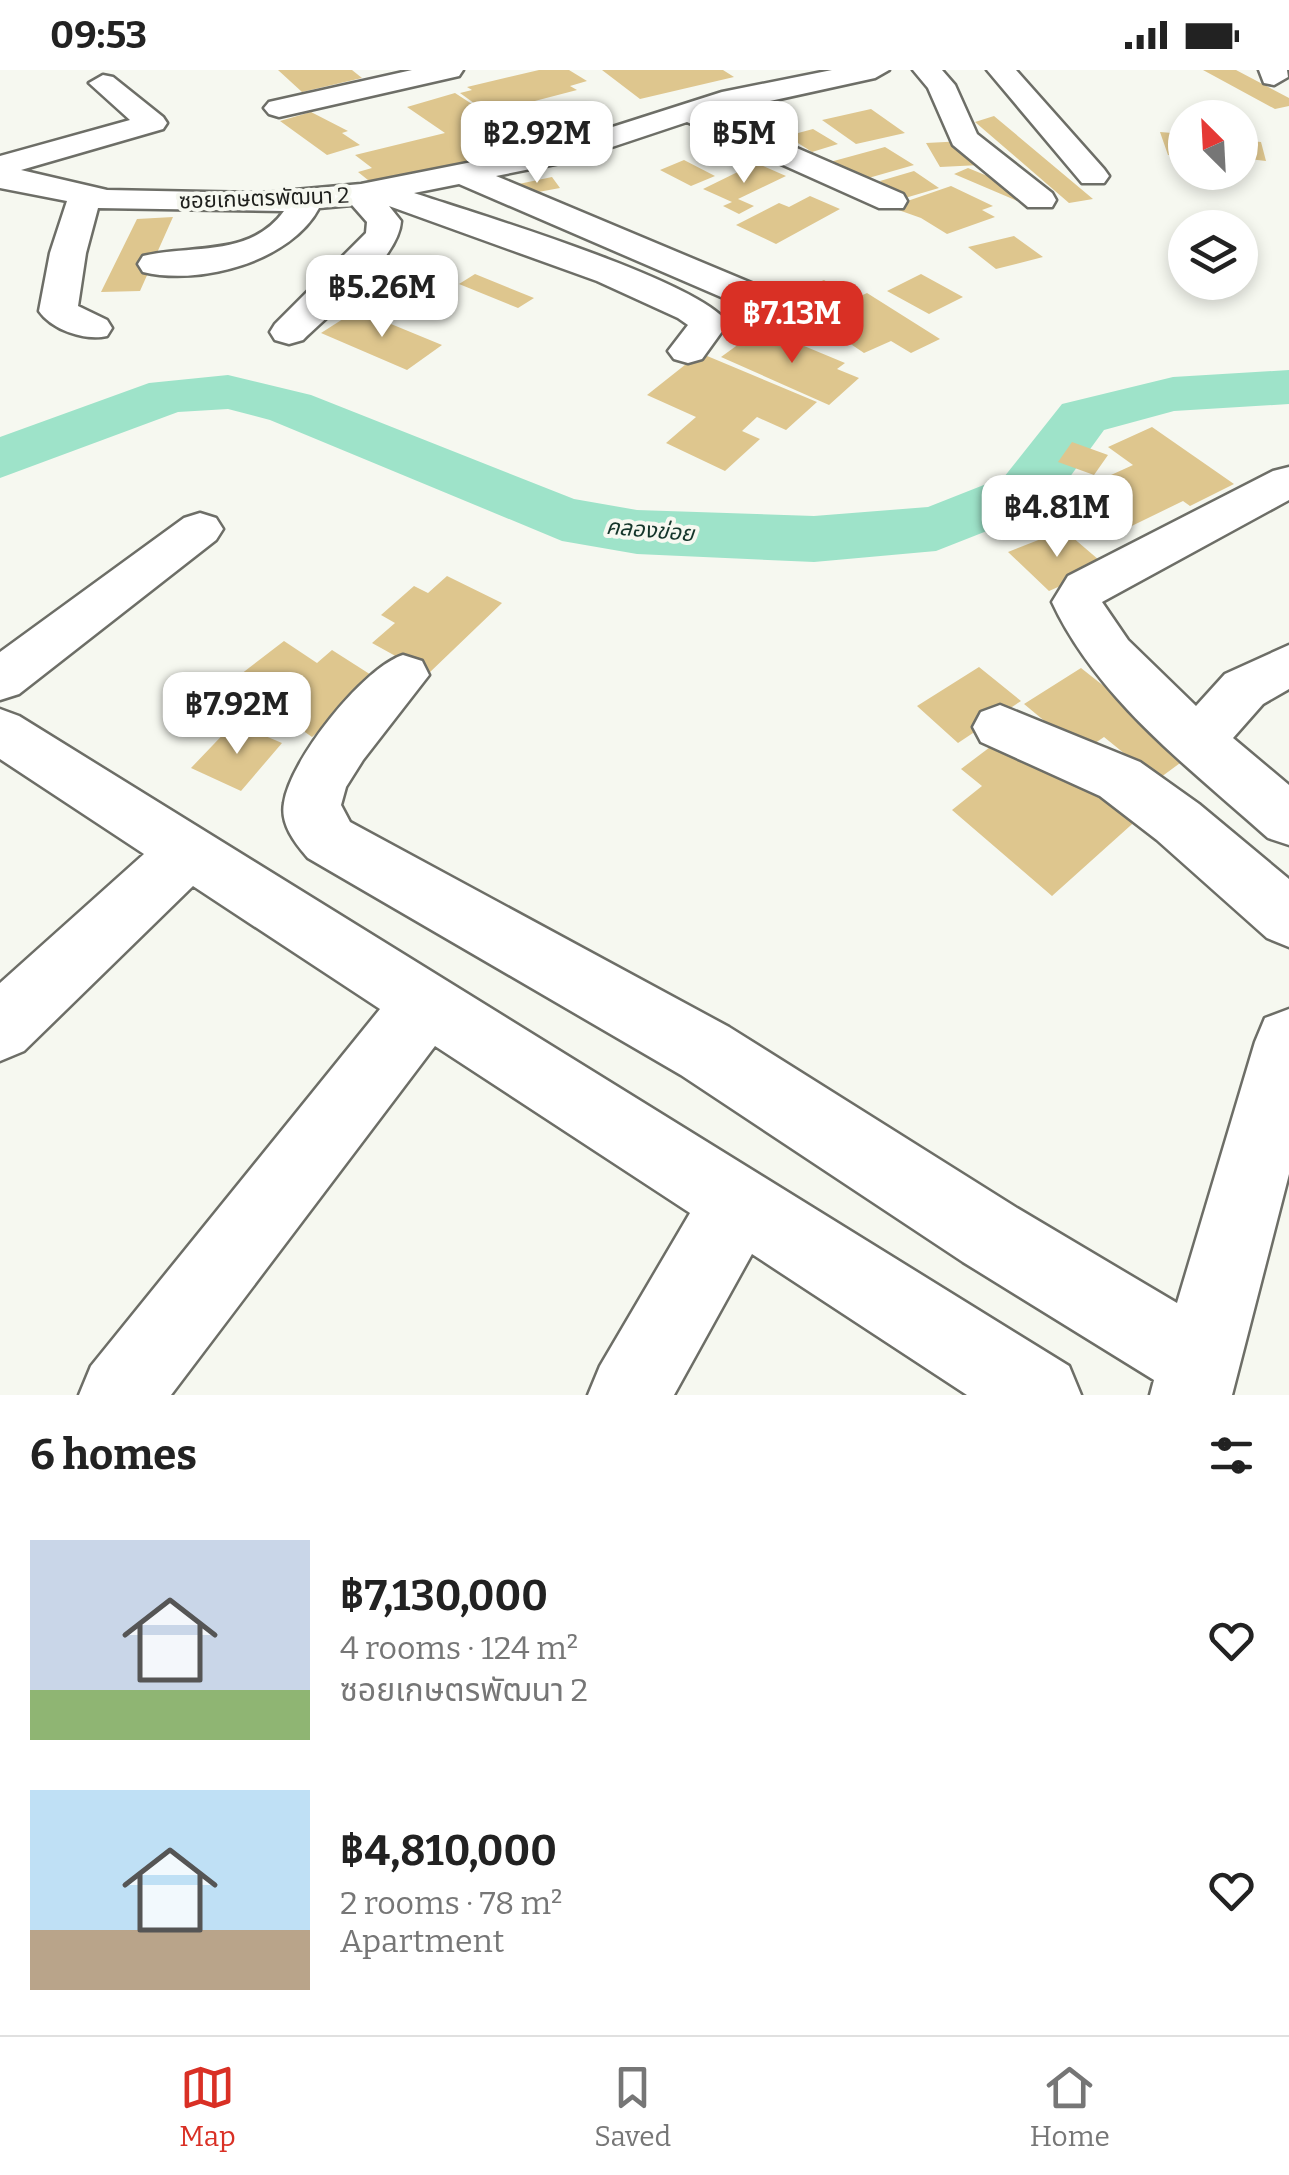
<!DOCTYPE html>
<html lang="en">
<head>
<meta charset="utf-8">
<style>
	:root { --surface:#fff; --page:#f6f6f6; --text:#222; --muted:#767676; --line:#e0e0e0; --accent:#d93025 }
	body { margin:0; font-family:Bitter,"Noto Sans Thai",serif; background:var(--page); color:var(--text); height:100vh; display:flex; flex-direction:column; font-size:38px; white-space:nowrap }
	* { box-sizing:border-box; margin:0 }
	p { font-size:32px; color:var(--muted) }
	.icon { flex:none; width:55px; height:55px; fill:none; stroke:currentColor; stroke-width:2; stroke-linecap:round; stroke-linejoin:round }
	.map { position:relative; height:1325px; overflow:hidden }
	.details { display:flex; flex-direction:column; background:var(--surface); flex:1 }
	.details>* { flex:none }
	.needle { width:65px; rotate:336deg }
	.buttons { position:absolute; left:1168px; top:30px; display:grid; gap:20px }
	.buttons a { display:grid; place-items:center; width:90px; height:90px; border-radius:50%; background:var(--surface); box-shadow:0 5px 15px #0003; font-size:50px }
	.price { position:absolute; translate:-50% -85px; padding:0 22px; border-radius:20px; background:#fff; color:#222; font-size:32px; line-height:65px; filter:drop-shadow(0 2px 5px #0008) }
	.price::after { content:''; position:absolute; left:50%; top:60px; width:30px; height:22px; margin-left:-15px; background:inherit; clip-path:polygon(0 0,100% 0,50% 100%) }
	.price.current { background:var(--accent); color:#fff }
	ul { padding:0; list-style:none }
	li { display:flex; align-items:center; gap:30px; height:250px; padding:0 30px }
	li span { display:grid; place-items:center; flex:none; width:280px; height:200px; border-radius:0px; color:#555 }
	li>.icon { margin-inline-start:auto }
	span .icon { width:120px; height:120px; fill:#fffc; stroke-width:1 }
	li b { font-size:42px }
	h2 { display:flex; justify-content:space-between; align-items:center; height:120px; padding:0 30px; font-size:42px }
	.status { display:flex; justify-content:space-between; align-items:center; height:70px; padding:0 50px; background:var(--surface); direction:ltr }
	.status svg { height:28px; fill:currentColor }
	.menu { display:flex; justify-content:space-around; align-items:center; height:140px; border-top:2px solid var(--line); background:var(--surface); font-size:28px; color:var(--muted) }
	.menu a { display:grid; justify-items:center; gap:5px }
	.menu .current { color:var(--accent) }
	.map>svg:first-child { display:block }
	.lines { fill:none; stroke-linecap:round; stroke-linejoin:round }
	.river { fill:#9ee3c9; fill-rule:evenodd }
	.building { fill:#dec68e }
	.minor-casing { stroke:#6d6e67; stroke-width:5 }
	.minor { fill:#fff; fill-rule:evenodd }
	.labels { text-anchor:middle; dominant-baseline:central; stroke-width:8; stroke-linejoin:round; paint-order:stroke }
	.far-street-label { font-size:22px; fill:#1e1f1c; stroke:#f6f8f0 }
	.far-water-label { font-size:22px; font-style:italic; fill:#14352a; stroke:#f6f8f0 }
</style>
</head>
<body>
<div class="status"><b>09:53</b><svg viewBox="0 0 49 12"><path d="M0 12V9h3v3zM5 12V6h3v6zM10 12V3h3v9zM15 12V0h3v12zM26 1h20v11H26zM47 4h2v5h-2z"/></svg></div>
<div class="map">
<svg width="1289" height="1325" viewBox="0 0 1289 1325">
	<rect width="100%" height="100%" fill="#f6f8f0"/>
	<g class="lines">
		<path class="river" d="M1289,300V334L1174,341L1104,360L1048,437L936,481L814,492L637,484L562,471L270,350L228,339L178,342L0,408V367L149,313L228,305L311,325L574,429L637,440L814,446L928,437L1004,407L1062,334L1173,307Z"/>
	</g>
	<path class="building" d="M278,0H352L362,8L302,22Z
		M539,0H569L587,11L570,16L577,20L496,41L490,37L482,39L460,23L472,20L467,17Z
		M602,0H723L734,7L640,29Z
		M1203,0H1236L1289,28V36L1275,39Z
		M455,23L544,81L373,114L358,102L372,98L355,85L445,63L407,37Z
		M871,39L905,63L856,74L822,50Z
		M311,42L348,61L342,63L360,75L327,85L280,51Z
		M994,46L1093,129L1069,133L975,52Z
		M813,59L838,74L812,82L787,66Z
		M1160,62L1185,64V86L1168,85Z
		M1240,70L1261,72L1266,91L1240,88Z
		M965,71L980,95L940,97L926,73Z
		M885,77L914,95L858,111L830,92Z
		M684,90L715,106L691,116L660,100Z
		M756,93L786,106L738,129L754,136L739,144L723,136L732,132L703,119Z
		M968,98L1034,125L1020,132L954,104Z
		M914,101L939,118L905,128L880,111Z
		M552,107L560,118L522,125L514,115Z
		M951,116L993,136L982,140L995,147L947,164L921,148L890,137Z
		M810,126L840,139L776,174L736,155L779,133L789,137Z
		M173,147L140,221L101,222L137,149Z
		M1014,166L1043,187L996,199L968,177Z
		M475,204L534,228L518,238L459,214Z
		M921,204L963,227L929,244L887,221Z
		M824,210L854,229L867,223L940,269L911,283L891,271L864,283L818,252L798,261L761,235Z
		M357,240L442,275L407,300L321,263Z
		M761,258L845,293L837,299L859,308L829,335L721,287Z
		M700,283L817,332L786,360L757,347L742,361L760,369L725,401L666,373L696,347L647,325Z
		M1152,357L1234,414L1190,436L1183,431L1107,468L1065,436L1097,421L1089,415L1133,395L1108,377Z
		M1072,372L1108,385L1094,405L1058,392Z
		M1064,460L1106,496L1049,521L1008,482Z
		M447,506L502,533L428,604L372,573L395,553L381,545L414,516L428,523Z
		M284,571L317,593L332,580L379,610L312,667L232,611Z
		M979,597L1021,631L958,673L917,636Z
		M1081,598L1191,685L1157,710L1104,667L1082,682L1024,634Z
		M234,653L282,673L241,721L191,698Z
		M1006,665L1140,747L1052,826L952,740L982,716L961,699Z"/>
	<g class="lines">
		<g class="minor-casing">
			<path id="minor" d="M412,0H463L459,6L279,47L269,44L264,38L269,32Z
				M832,0H889L875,8L716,43L903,124L907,131L903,138H879L687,52L570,91L496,106L768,220L773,228L768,236L755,239L742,236L459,114L414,123C474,143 698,210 728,253L702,289L688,293L674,289L668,281L688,255L678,248L597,211L389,136L401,151C399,189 330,243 303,270L289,274L275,270L270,262L275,254L366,163L367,152L352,135L319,138C291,191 201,216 143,202L138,194L143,186C192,174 250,188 284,141L98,138L86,183L78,236L107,250L112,258L107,266C85,271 52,260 39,241L50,183L67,131L0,118V86L130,50L89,13L103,5L113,7L163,47L167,53L163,59L21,100L107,120L262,123L361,114L553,76L722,22Z
				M913,0H942L955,15L977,64L1052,123L1056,130L1052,137H1028L953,75L928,18Z
				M987,0H1016L1104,99L1109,106L1104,113H1082Z
				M1259,0H1287L1288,7L1274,15L1264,13Z
				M1289,397V430L1102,532L1128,570L1196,636L1225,604L1289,575V619L1263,634L1233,668L1289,715V775L1268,768C1190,698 1097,629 1052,532L1068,506L1273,401Z
				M200,443L216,448L223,459L216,470L19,624L0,630V582L184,448Z
				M403,585L422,591L429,605L363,690L346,717L341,735L350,752L729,957L1017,1138L1177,1233L1255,972L1265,948L1289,939V1104L1232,1325H1150L1154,1310L963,1192L681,1005L308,788C295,773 280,754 284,733C290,690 363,598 403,585Z
				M1000,635L1140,692L1199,734L1289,809V877L1267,868L1157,770L1100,726L981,672L973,657L981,642Z
				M0,639L19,646L1069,1296L1081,1325H967L752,1184L674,1325H588L600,1296L690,1143L435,976L171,1325H79L91,1296L380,939L193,816L24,981L0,991V913L144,784L0,689Z"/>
		</g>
		<use href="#minor" class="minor"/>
	</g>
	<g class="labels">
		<g class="far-street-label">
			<text transform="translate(264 128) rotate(-2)">ซอยเกษตรพัฒนา 2</text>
		</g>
		<g class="far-water-label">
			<text transform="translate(650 460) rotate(5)">คลองข่อย</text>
		</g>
	</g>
</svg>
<div class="buttons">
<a><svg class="needle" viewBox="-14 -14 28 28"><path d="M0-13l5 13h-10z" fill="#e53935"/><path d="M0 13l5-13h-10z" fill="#767676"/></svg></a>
<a><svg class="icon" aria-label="layers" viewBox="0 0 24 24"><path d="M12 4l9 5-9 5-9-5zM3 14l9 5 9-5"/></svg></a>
</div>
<b class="price" style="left:537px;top:116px">฿2.92M</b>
<b class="price" style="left:744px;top:116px">฿5M</b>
<b class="price" style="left:382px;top:270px">฿5.26M</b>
<b class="price current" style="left:792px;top:296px">฿7.13M</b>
<b class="price" style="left:1057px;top:490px">฿4.81M</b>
<b class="price" style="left:237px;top:687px">฿7.92M</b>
</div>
<section class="details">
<h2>6 homes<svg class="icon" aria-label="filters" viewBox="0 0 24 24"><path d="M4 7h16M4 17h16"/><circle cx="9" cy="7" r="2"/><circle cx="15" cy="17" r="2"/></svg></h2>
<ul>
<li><span style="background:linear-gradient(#c9d6e8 75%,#8fb573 0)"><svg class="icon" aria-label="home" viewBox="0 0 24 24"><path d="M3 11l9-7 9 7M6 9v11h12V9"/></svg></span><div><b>฿7,130,000</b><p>4 rooms · 124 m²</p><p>ซอยเกษตรพัฒนา 2</p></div><svg class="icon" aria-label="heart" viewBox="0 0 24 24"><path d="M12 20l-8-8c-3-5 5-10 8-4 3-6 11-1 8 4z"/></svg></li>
<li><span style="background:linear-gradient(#bfe0f5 70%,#b9a48a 0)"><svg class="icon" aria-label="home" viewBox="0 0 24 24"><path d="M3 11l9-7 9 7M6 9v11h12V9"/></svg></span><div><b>฿4,810,000</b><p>2 rooms · 78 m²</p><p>Apartment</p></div><svg class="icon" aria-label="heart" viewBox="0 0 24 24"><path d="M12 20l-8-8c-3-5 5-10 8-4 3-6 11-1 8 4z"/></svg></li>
</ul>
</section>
<nav class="menu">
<a class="current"><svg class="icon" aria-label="map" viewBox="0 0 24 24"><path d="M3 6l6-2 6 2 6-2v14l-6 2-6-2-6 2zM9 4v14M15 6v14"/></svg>Map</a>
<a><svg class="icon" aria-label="saved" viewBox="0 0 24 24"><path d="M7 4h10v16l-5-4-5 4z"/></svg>Saved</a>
<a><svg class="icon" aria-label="home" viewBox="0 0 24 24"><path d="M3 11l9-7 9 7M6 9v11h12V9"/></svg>Home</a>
</nav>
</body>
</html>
